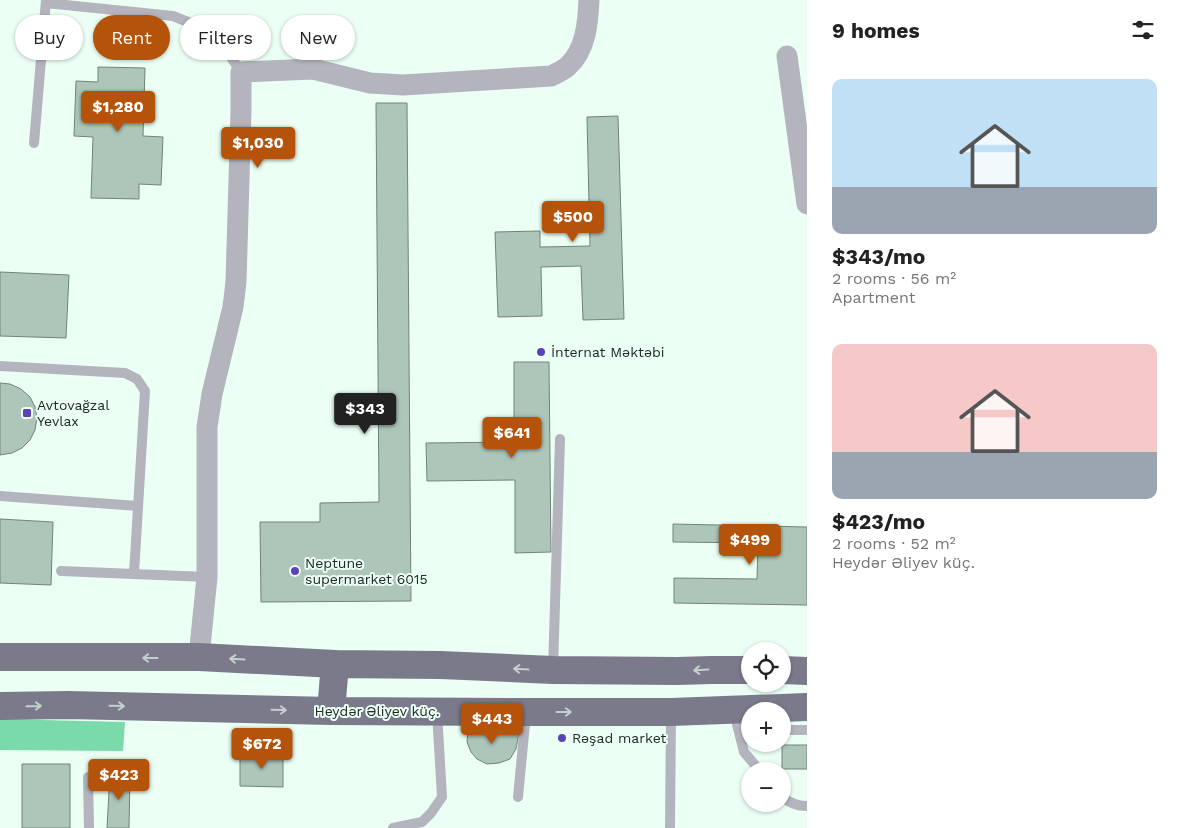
<!DOCTYPE html>
<html lang="en">
<head>
<meta charset="utf-8">
<style>
	:root { --surface:#fff; --page:#f6f6f6; --text:#222; --muted:#767676; --accent:#b45309 }
	body { margin:0; font-family:"Work Sans",sans-serif; background:var(--page); color:var(--text); height:100vh; display:flex; flex-direction:column; font-size:19px; white-space:nowrap }
	* { box-sizing:border-box; margin:0 }
	p { font-size:16px; color:var(--muted) }
	.icon { flex:none; width:28px; height:28px; fill:none; stroke:currentColor; stroke-width:2; stroke-linecap:round; stroke-linejoin:round }
	.map { position:relative; flex:1; overflow:hidden }
	.sheet { display:flex; flex-direction:column; background:var(--surface); width:375px }
	.sheet>* { flex:none }
	.banner { position:absolute; left:15px; top:15px; width:475px; height:45px; display:flex; gap:10px }
	.controls { position:absolute; left:741px; top:642px; display:grid; gap:10px }
	.controls a { display:grid; place-items:center; width:50px; height:50px; border-radius:50%; background:var(--surface); box-shadow:0 1px 4px #0004; font-size:25px }
	.price { position:absolute; translate:-50% -42px; padding:0 11px; border-radius:5px; background:var(--accent); color:#fff; font-size:16px; line-height:32px; filter:drop-shadow(0 1px 2px #0008) }
	.price::after { content:''; position:absolute; left:50%; top:30px; width:15px; height:11px; margin-left:-8px; background:inherit; clip-path:polygon(0 0,100% 0,50% 100%) }
	.price.current { background:#222; color:#fff }
	ul { padding:0; list-style:none }
	li { display:grid; align-content:center; gap:10px; height:265px; padding:0 25px }
	li span { display:grid; place-items:center; height:155px; border-radius:10px; color:#555 }
	li>.icon { margin-inline-start:auto }
	span .icon { width:90px; height:90px; fill:#fffc; stroke-width:1 }
	li b { font-size:21px }
	h2 { display:flex; justify-content:space-between; align-items:center; height:60px; padding:0 25px; font-size:21px }
	.chip { padding:0 18px; border-radius:22px; background:var(--surface); box-shadow:0 1px 4px #0004; font-size:18px; line-height:45px }
	.chip.current { background:var(--accent); color:#fff }
	main { display:flex; flex:1; min-height:0 }
	.map>svg:first-child { display:block }
	.forest { fill:#7adaac }
	.building { fill:#aec6b9; stroke:#6e8478 }
	.lines { fill:none; stroke-linecap:round; stroke-linejoin:round }
	.lane { stroke:#b4b4be; stroke-width:10 }
	.street { stroke:#b4b4be; stroke-width:21 }
	.primary { stroke:#7a7a8b; stroke-width:28 }
	.oneway { stroke:#c3d0cf }
	.poi-dot { fill:#5b42ba; stroke:#ebfff4; stroke-width:2 }
	.labels { text-anchor:middle; dominant-baseline:central; stroke-width:4; stroke-linejoin:round; paint-order:stroke }
	.poi-label { font-size:14px; fill:#212a25; stroke:#ebfff4; text-anchor:start }
	.street-label { font-size:14px; fill:#212a25; stroke:#ebfff4 }
</style>
</head>
<body>
<main>
<div class="map">
<svg width="807" height="828" viewBox="0 0 807 828">
	<rect width="100%" height="100%" fill="#ebfff4"/>
	<path class="forest" d="M0,719L125,722L123,751L0,750Z"/>
	<path class="building" d="M98,67L145,68L143,136L163,137L161,185L139,184V199L91,198L93,137L74,136L76,81L98,82Z
		M376,103H407L411,601L261,602L260,522H320V503L379,502Z
		M618,116L624,319L583,320L581,266L541,267L542,316L498,317L495,232L540,231V247L590,246L587,117Z
		M0,272L69,275L66,338L0,336Z
		M514,362H549L551,552L515,553V480L427,481L426,443L514,442Z
		M0,383L10,384L21,389L30,397L35,407L37,418L35,430L30,440L22,448L12,453L0,455Z
		M0,519L53,522L51,585L0,583Z
		M673,524L807,527V605L674,603V578L757,579L758,543L673,542Z
		M468,730L519,732L516,749L510,759L499,763L487,764L477,759L471,752L467,742Z
		M782,745H807V769H782Z
		M240,753H283V787L240,786Z
		M22,764H70V828H22Z
		M110,773H130L129,828H107Z"/>
	<g class="lines">
		<path class="lane" d="M46,3L173,16L198,26L220,41L241,72
			M34,143L46,0
			M0,366L125,373L137,379L145,391L134,574
			M0,496L138,506
			M61,571L207,577
			M553,670L560,439
			M734,712L744,752L760,771
			M738,729H750
			M782,730H807
			M88,777L89,828
			M518,797L526,713
			M782,797C791,803 796,806 807,806
			M393,828L422,822L431,813L442,797L437,712
			M670,828L671,713"/>
		<path class="street" d="M787,56L807,204
			M199,657L207,577V427L212,394L233,307L236,282L241,110V72L313,69L370,83L403,85L551,76C557,73 564,70 568,66C586,50 588,22 589,0"/>
		<path class="primary" d="M0,657H199L335,664L441,665L553,670L677,671L712,670H750
			M782,670L807,671
			M0,706L68,705L331,711L526,712H671L807,707
			M331,711L335,664"/>
	</g>
	<defs><path id="oneway-shaft" d="M-6 0H5M1.5-3L5.5 0L1.5 3" fill="none" stroke-width="1.6" stroke-linecap="round" stroke-linejoin="round" transform="scale(1.25)"/></defs>
	<g class="oneway">
		<use href="#oneway-shaft" transform="translate(150 658) rotate(180)"/>
		<use href="#oneway-shaft" transform="translate(237 659) rotate(-177)"/>
		<use href="#oneway-shaft" transform="translate(521 669) rotate(-177)"/>
		<use href="#oneway-shaft" transform="translate(701 670) rotate(177)"/>
		<use href="#oneway-shaft" transform="translate(34 706) rotate(-1)"/>
		<use href="#oneway-shaft" transform="translate(117 706) rotate(1)"/>
		<use href="#oneway-shaft" transform="translate(279 710) rotate(1)"/>
		<use href="#oneway-shaft" transform="translate(564 712)"/>
	</g>
	<g class="poi-dot">
		<circle cx="541" cy="352" r="5"/>
		<rect x="22" y="408" width="10" height="10" rx="2.5"/>
		<circle cx="295" cy="571" r="5"/>
		<circle cx="562" cy="738" r="5"/>
	</g>
	<g class="labels">
		<g class="poi-label">
			<text x="551" y="352">İnternat Məktəbi</text>
			<text x="37" y="405">Avtovağzal<tspan x="37" dy="16">Yevlax</tspan></text>
			<text x="305" y="563">Neptune<tspan x="305" dy="16">supermarket 6015</tspan></text>
			<text x="572" y="738">Rəşad market</text>
		</g>
		<g class="street-label">
			<text x="377" y="711">Heydər Əliyev küç.</text>
		</g>
	</g>
</svg>
<div class="controls">
<a><svg class="icon" aria-label="locate" viewBox="0 0 24 24"><circle cx="12" cy="12" r="6"/><path d="M12 2v4M12 18v4M2 12h4M18 12h4"/></svg></a>
<a>+</a>
<a>−</a>
</div>
<b class="price" style="left:118px;top:133px">$1,280</b>
<b class="price" style="left:258px;top:169px">$1,030</b>
<b class="price" style="left:573px;top:243px">$500</b>
<b class="price current" style="left:365px;top:435px">$343</b>
<b class="price" style="left:512px;top:459px">$641</b>
<b class="price" style="left:750px;top:566px">$499</b>
<b class="price" style="left:492px;top:745px">$443</b>
<b class="price" style="left:262px;top:770px">$672</b>
<b class="price" style="left:119px;top:801px">$423</b>
<div class="banner">
<a class="chip">Buy</a>
<a class="chip current">Rent</a>
<a class="chip">Filters</a>
<a class="chip">New</a>
</div>
</div>
<section class="sheet">
<h2>9 homes<svg class="icon" aria-label="filters" viewBox="0 0 24 24"><path d="M4 7h16M4 17h16"/><circle cx="9" cy="7" r="2"/><circle cx="15" cy="17" r="2"/></svg></h2>
<ul>
<li><span style="background:linear-gradient(#bfe0f5 70%,#9aa5b1 0)"><svg class="icon" aria-label="home" viewBox="0 0 24 24"><path d="M3 11l9-7 9 7M6 9v11h12V9"/></svg></span><div><b>$343/mo</b><p>2 rooms · 56 m²</p><p>Apartment</p></div></li>
<li><span style="background:linear-gradient(#f6c9c9 70%,#9aa5b1 0)"><svg class="icon" aria-label="home" viewBox="0 0 24 24"><path d="M3 11l9-7 9 7M6 9v11h12V9"/></svg></span><div><b>$423/mo</b><p>2 rooms · 52 m²</p><p>Heydər Əliyev küç.</p></div></li>
</ul>
</section>
</main>
</body>
</html>
